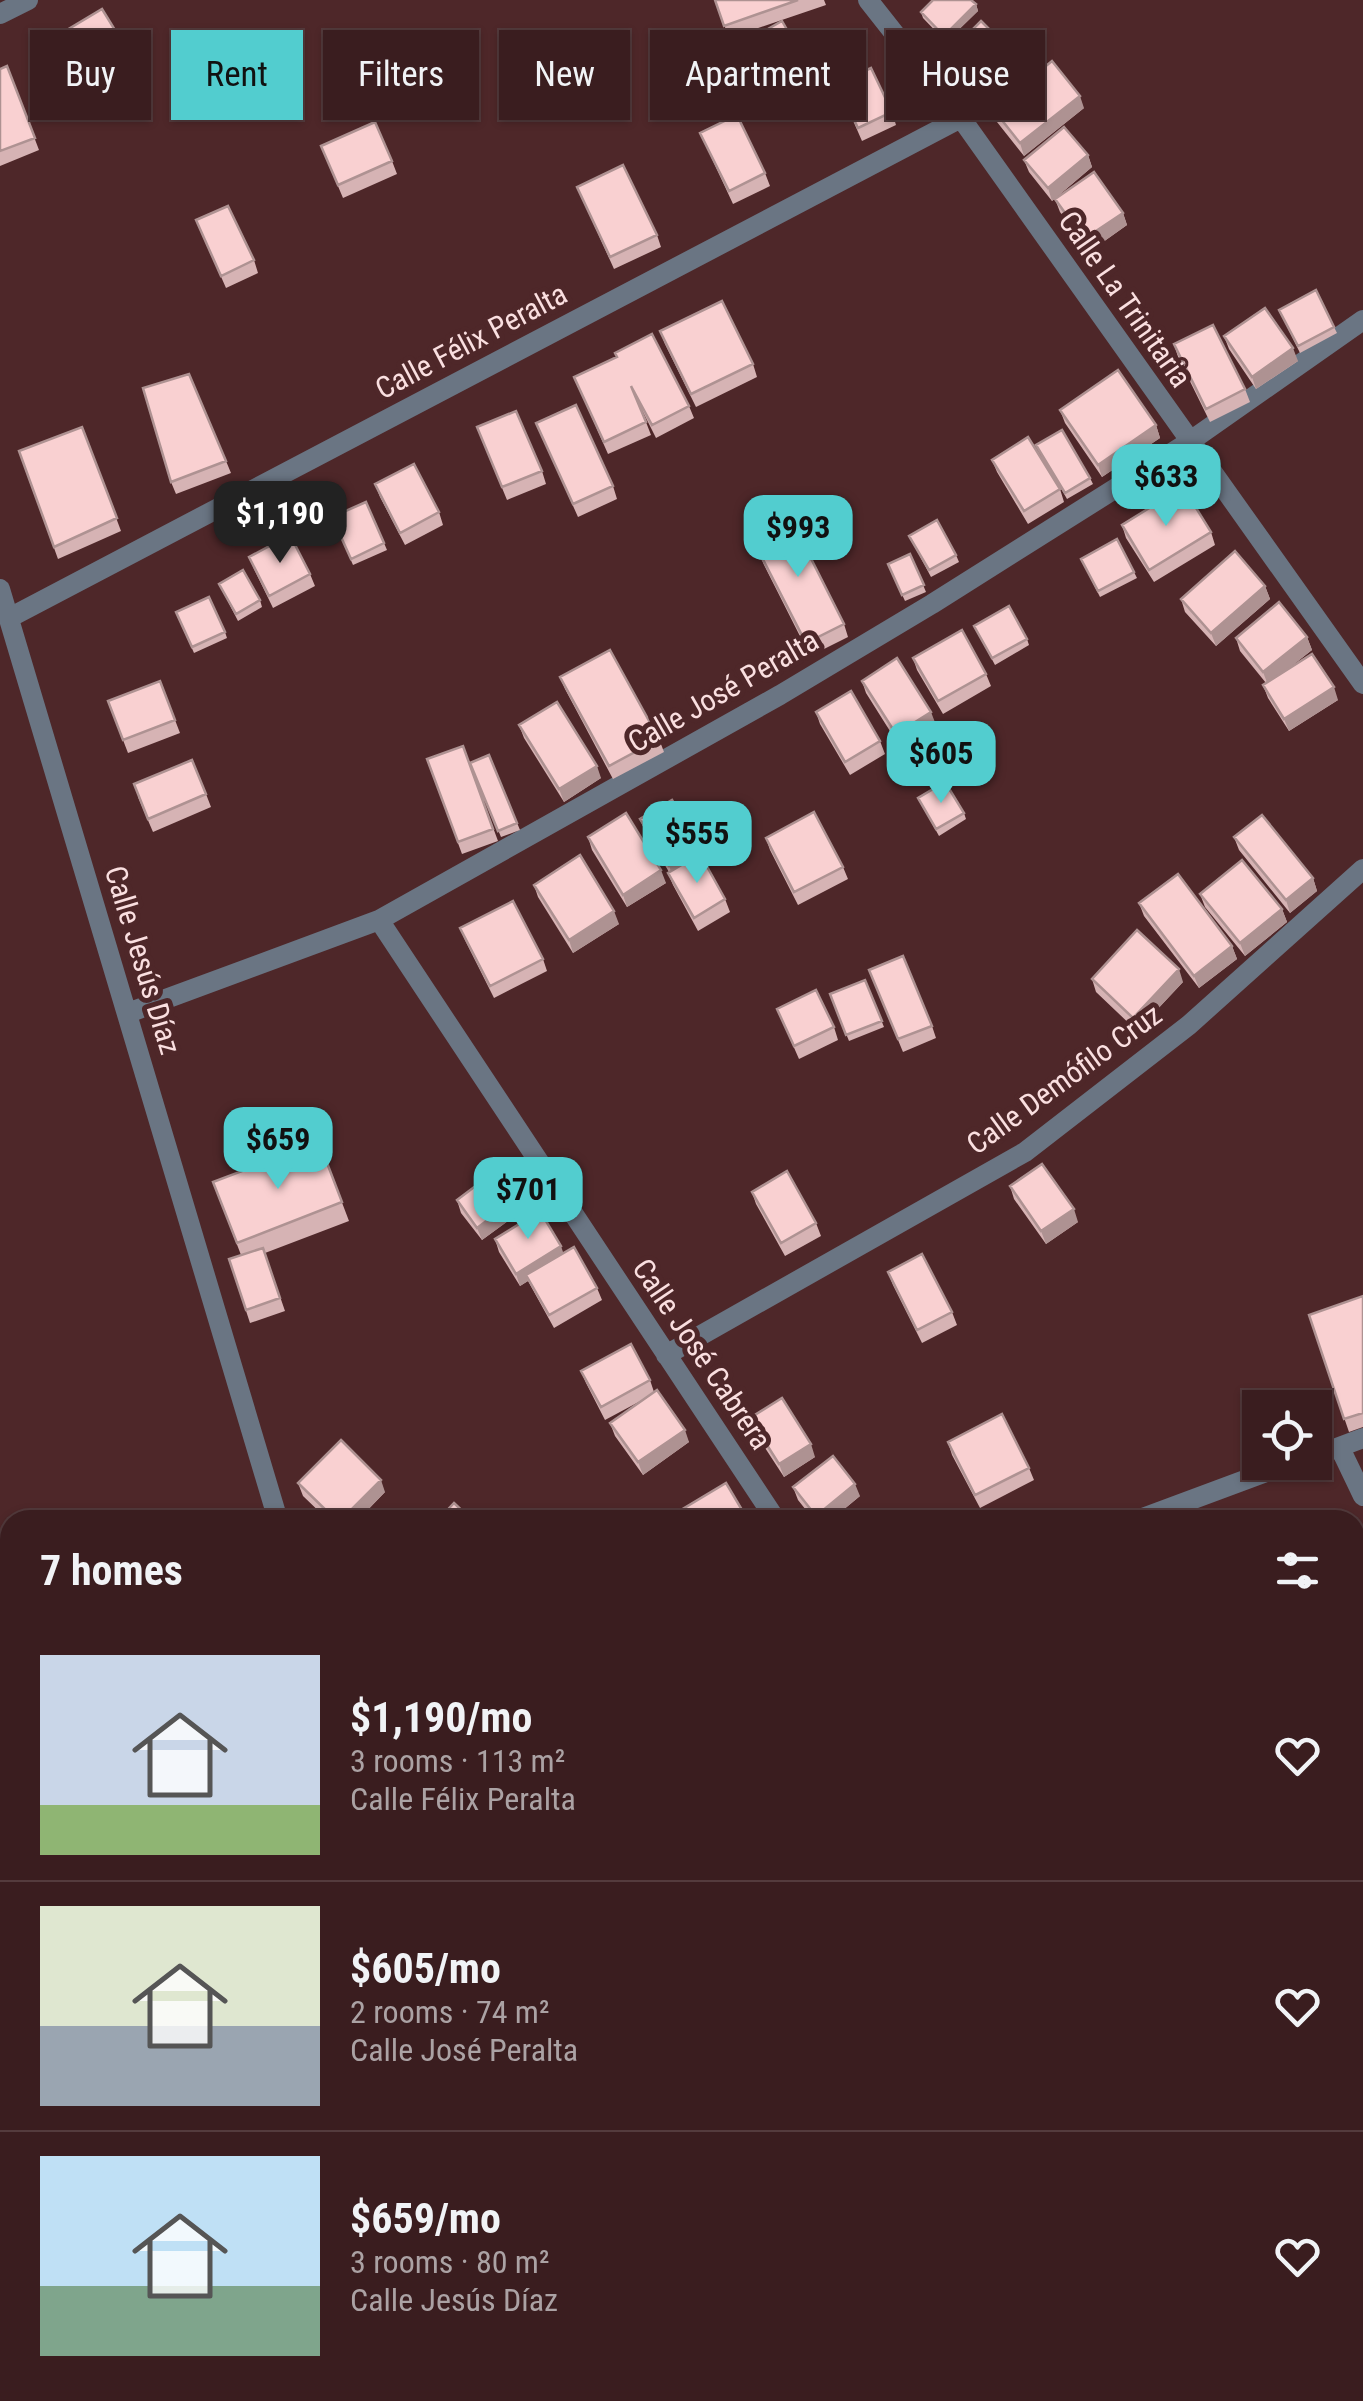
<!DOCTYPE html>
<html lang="en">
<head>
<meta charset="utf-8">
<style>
	:root { --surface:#3a1d1f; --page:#452a2c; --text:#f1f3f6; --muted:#aba2a4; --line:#543b3d; --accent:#52cdcf }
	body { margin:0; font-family:"Roboto Condensed",sans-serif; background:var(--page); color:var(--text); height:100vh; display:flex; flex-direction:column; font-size:38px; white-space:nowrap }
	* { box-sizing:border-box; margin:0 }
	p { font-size:32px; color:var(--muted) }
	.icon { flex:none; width:55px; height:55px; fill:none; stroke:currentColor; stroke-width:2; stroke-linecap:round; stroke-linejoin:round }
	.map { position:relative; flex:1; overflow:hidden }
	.sheet { position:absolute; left:0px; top:1510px; width:1365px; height:892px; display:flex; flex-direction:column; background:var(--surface); border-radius:30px 30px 0 0; box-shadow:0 2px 8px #0004,0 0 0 2px var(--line) }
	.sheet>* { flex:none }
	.guide { position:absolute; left:30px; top:30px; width:1305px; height:90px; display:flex; gap:20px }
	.controls { position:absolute; left:1242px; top:1390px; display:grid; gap:20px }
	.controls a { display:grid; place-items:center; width:90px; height:90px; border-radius:0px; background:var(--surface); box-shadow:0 2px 8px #0004,0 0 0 2px var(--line); font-size:50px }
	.price { position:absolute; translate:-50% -85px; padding:0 22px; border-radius:20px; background:var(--accent); color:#111; font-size:32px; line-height:65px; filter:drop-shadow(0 2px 5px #0008) }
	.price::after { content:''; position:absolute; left:50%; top:60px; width:30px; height:22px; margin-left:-15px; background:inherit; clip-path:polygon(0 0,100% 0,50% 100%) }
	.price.on { background:#222; color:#fff }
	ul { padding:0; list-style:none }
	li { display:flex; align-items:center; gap:30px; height:250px; padding:0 40px }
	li+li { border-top:2px solid var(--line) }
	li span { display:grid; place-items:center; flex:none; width:280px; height:200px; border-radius:0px; color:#555 }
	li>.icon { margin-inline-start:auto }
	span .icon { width:120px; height:120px; fill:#fffc; stroke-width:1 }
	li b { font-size:42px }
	h2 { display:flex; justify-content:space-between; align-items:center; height:120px; padding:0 40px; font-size:42px }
	.tag { padding:0 35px; border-radius:0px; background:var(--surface); box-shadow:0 2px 8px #0004,0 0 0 2px var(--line); font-size:35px; line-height:90px }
	.tag.on { background:var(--accent); color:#111 }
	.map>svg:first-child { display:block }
	.green { fill:#5c4112 }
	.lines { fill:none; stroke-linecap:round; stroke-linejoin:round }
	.minor { stroke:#6a7583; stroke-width:20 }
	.tertiary { stroke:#6a7583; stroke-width:20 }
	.wall { fill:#d6b3b4 }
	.shaded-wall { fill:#ae9292 }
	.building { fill:#f9d0d1; stroke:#ae9292; stroke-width:2.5 }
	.labels { text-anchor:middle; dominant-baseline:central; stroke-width:10; stroke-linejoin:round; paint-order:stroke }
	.street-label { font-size:30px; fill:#fadfe0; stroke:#4e2729 }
</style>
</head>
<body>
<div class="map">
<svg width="1363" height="2401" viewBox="0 0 1363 2401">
	<rect width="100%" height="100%" fill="#4e2729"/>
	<path class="green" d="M707,2392H918V2393L906,2401H695Z"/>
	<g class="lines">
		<path class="minor" d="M868,0L961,118L1363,684
			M0,14L28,0
			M0,589L278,1520
			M9,618L961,118
			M379,920L776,1520
			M128,1013L379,920L780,695L932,604L1189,442L1363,320
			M666,1355L1025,1152L1189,1025L1363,869
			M1340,1448L1363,1496
			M1315,1456L1363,1438
			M1137,1520L1293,1462
			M1355,2022L1363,2012
			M0,2180L10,2176
			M1355,2328L1363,2337
			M944,2401L955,2392"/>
		<path class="tertiary" d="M0,1890L10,1893
			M589,2392L596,2401"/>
	</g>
	<path class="wall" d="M715,0H824L826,5L729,38Z
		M976,4L978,11L946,42L923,18L921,12Z
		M67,30L152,95L117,116L72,43Z
		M1006,46L1008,52L976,84L951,59L949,53Z
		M801,54L806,67L725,113L706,80L701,67Z
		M7,66L39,150L0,166V69Z
		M837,84L892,112L896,125L862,141Z
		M1084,108L1024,156L997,122L993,109Z
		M700,133L765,173L770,186L733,204Z
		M321,146L392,161L397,174L343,198Z
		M1088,155L1092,167L1052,201L1029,172L1024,160Z
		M577,187L657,235L661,247L614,269Z
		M1055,199L1123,213L1127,225L1089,252L1060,212Z
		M196,220L254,260L258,273L226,288Z
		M1279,310L1334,327L1337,333L1300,353Z
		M660,331L753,364L757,377L696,407L665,344Z
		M1224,336L1298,361L1256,389L1229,349Z
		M1174,344L1245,389L1250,402L1210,422L1178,357Z
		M574,377L689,406L694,418L656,438L639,404L651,435L608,454Z
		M1060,410L1156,425L1160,438L1102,477L1065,423Z
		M536,423L613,486L617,499L578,517Z
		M82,427L121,531L58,559L19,451Z
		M477,427L542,471L546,484L507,500Z
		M1036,445L1090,478L1093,484L1067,499Z
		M992,460L1060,489L1064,502L1028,524L997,472Z
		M226,461L231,473L176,494L171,482Z
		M375,484L439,512L443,525L405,545L380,497Z
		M332,517L384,543L387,550L353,565Z
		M1122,525L1211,532L1215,545L1154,582L1126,538Z
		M751,536L844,624L848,637L810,656L756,549Z
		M909,536L956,555L959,562L931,577Z
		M910,554L926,592L905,601L888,564Z
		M249,557L310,574L315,586L273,608L254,569Z
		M1081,559L1134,572L1137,578L1100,597Z
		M219,584L260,600L262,607L238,621Z
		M1265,586L1270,599L1216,646L1185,612L1181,599Z
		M176,612L225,632L227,638L194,653Z
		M974,626L1027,639L1029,645L995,665Z
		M1307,637L1312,650L1285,671L1338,700L1289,731L1268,698L1263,685L1266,683L1240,651L1236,638Z
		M913,658L986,674L991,686L943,714L917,670Z
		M560,677L659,739L664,752L613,779L565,689Z
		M160,681L180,733L128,753L108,701Z
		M862,681L936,725L900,747L866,693Z
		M816,712L880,741L885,754L850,775L820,724Z
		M519,725L601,778L564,802L524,738Z
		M463,746L498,841L462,854L427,759Z
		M489,755L520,830L501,837L470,763Z
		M206,794L211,807L153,832L138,797Z
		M918,798L964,813L966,819L939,836Z
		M640,819L700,847L705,859L703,861L725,899L730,912L698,931L673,885L668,873L669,872L645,832Z
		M588,837L666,883L627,907L592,850Z
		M1234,837L1313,878L1317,891L1290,913L1239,850Z
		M766,838L843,867L848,879L798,905L770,850Z
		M534,885L619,924L573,953L538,897Z
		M1200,894L1282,909L1287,922L1245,956L1205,907Z
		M1139,903L1232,946L1237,959L1199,988L1144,916Z
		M460,928L543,959L547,971L494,998L465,940Z
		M1092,979L1183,982L1137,1031L1096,992Z
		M865,980L884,1027L849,1041L830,994Z
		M874,982L932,1026L936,1038L903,1052Z
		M777,1009L834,1027L838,1040L799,1059Z
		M319,1142L349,1221L265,1253L285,1311L250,1323L229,1259L241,1255L213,1182Z
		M1010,1186L1078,1222L1046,1244L1014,1199Z
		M752,1192L816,1223L821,1236L785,1256L756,1204Z
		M457,1200L535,1201L482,1240L461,1213Z
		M495,1239L563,1253L597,1288L602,1300L554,1328L528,1281L520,1286L499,1252Z
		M888,1272L952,1312L957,1325L922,1343L893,1285Z
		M1363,1296V1427L1349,1432L1309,1315Z
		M581,1371L650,1380L654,1392L689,1442L643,1475L615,1436L610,1423L648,1397L605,1420L586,1383Z
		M750,1418L815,1457L784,1477L754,1431Z
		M948,1442L1029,1468L1034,1480L980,1508L952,1455Z
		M298,1483L385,1492L358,1520H328L303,1496Z
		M793,1487L860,1496L831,1520H814L798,1500Z
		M1355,2201L1363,2215V2258L1355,2262Z"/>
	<path class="shaded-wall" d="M976,4L978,11L946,42L944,36Z
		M1006,46L1008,52L976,84L973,77Z
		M147,82L152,95L117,116L112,104Z
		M1080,96L1084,108L1024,156L1020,143Z
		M1088,155L1092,167L1052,201L1048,188Z
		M1123,213L1127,225L1089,252L1084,239Z
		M1293,348L1298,361L1256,389L1252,377Z
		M1156,425L1160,438L1102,477L1098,465Z
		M1265,586L1270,599L1216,646L1211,633Z
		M1307,637L1312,650L1268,685L1263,672Z
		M1334,687L1338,700L1289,731L1284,719Z
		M931,712L936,725L900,747L896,734Z
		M597,766L601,778L564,802L559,789Z
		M700,847L705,859L674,879L669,866Z
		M661,870L666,883L627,907L623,895Z
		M1313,878L1317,891L1290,913L1286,900Z
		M1282,909L1287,922L1245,956L1240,943Z
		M614,911L619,924L573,953L569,940Z
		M1232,946L1237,959L1199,988L1194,976Z
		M1179,969L1183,982L1137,1031L1133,1018Z
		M530,1188L535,1201L482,1240L477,1228Z
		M1074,1209L1078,1222L1046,1244L1041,1231Z
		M561,1246L565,1258L526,1275L528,1281L520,1286L516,1274Z
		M685,1430L689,1442L643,1475L638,1462Z
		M811,1444L815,1457L784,1477L779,1464Z
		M381,1480L385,1492L358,1520H341Z
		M855,1484L860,1496L831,1520H818L816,1516Z
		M10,1785V1810L0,1838V1813Z
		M1363,1883V1900L1355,1906V1890Z
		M1236,2392H1250L1239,2400Z
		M1213,2393L1216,2401H1200Z"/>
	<path class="building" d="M715,0H798L724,26Z
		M933,0H971L976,4L944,36L921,12Z
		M102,9L147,82L112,104L67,30Z
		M782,21L801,54L720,100L701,67Z
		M981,21L1006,46L973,77L949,53Z
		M1052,61L1080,96L1020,143L993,109Z
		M7,66L35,138L0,151V69Z
		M871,68L892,112L858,128L837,84Z
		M737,115L765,173L729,191L700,133Z
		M375,122L392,161L338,185L321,146Z
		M1064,127L1088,155L1048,188L1024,160Z
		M623,165L657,235L610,257L577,187Z
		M1094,172L1123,213L1084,239L1055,199Z
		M228,206L254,260L221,276L196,220Z
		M1316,290L1334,327L1298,346L1279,310Z
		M722,301L753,364L691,394L660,331Z
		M1265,308L1293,348L1252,377L1224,336Z
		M1213,325L1245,389L1206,409L1174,344Z
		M652,334L689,406L652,425L631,386L646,422L604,442L574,377L617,357L615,353Z
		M1118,370L1156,425L1098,465L1060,410Z
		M189,374L226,461L171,482L143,388Z
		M576,405L613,486L573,504L536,423Z
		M516,411L542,471L502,487L477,427Z
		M82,427L117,518L54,547L19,451Z
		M1062,430L1090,478L1065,493L1036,445Z
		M1028,437L1060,489L1024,511L992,460Z
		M414,464L439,512L400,533L375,484Z
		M1183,487L1211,532L1149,570L1122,525Z
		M366,502L384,543L351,559L332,517Z
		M790,517L844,624L806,643L751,536Z
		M937,520L956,555L929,570L909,536Z
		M290,535L310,574L269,596L249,557Z
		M1117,539L1134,572L1098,591L1081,559Z
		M1235,551L1265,586L1211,633L1181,599Z
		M910,554L924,585L902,595L888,564Z
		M243,570L260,600L236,614L219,584Z
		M209,597L225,632L192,647L176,612Z
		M1279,602L1307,637L1263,672L1236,638Z
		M1009,606L1027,639L992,658L974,626Z
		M962,630L986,674L938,701L913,658Z
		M610,650L659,739L609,766L560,677Z
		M1312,654L1334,687L1284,719L1263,685Z
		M897,658L931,712L896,734L862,681Z
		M160,681L175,720L123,740L108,701Z
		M851,691L880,741L845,762L816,712Z
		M557,702L597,766L559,789L519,725Z
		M463,746L493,829L458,842L427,759Z
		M489,755L517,823L498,831L470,763Z
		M192,760L206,794L148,819L134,784Z
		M945,782L964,813L936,829L918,798Z
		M672,800L700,847L669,866L640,819Z
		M814,812L843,867L794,892L766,838Z
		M626,813L661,870L623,895L588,837Z
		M1262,815L1313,878L1286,900L1234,837Z
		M700,854L725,899L694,918L668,873Z
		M580,855L614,911L569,940L534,885Z
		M1242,860L1282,909L1240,943L1200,894Z
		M1178,874L1232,946L1194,976L1139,903Z
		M513,901L543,959L490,986L460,928Z
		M1137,930L1179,969L1133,1018L1092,979Z
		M903,956L932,1026L898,1039L869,970Z
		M865,980L882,1021L846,1035L830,994Z
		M816,990L834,1027L794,1046L777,1009Z
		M319,1142L342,1202L237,1243L213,1182Z
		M510,1160L530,1188L477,1228L457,1200Z
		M1042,1164L1074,1209L1041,1231L1010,1186Z
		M787,1171L816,1223L781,1243L752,1192Z
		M540,1211L561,1246L516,1274L495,1239Z
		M574,1247L597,1288L549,1315L526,1275Z
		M263,1248L280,1298L246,1310L229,1259Z
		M922,1254L952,1312L917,1330L888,1272Z
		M1363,1296V1413L1344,1419L1309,1315Z
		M631,1344L650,1380L601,1407L581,1371Z
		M657,1390L685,1430L638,1462L610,1423Z
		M782,1398L811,1444L779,1464L750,1418Z
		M1002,1414L1029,1468L975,1495L948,1442Z
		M341,1440L381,1480L341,1520H336L298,1483Z
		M833,1456L855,1484L816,1516L793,1487Z
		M726,1483L748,1520H666V1519Z
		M454,1503L472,1520H438Z
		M0,1782L10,1785L0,1813Z
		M1363,1790V1834L1355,1817V1794Z
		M1355,1862L1363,1872V1883L1355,1890Z
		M1355,2201L1363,2215V2243L1355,2247Z
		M509,2392H573L581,2401H517Z
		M1145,2392H1213V2393L1200,2401H1151Z"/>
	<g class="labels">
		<g class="street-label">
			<text transform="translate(1125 299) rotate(55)">Calle La Trinitaria</text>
			<text transform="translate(471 341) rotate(-28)">Calle Félix Peralta</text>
			<text transform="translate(723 691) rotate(-30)">Calle José Peralta</text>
			<text transform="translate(143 960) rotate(73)">Calle Jesús Díaz</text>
			<text transform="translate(1064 1079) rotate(-36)">Calle Demófilo Cruz</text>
			<text transform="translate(702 1354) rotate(56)">Calle José Cabrera</text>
		</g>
	</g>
</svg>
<div class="controls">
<a><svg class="icon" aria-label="locate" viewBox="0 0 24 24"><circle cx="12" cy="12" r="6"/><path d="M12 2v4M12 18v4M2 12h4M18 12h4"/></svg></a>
</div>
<b class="price" style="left:1166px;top:529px">$633</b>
<b class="price on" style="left:280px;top:566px">$1,190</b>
<b class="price" style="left:798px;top:580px">$993</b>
<b class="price" style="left:941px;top:806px">$605</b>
<b class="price" style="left:697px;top:886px">$555</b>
<b class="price" style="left:278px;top:1192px">$659</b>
<b class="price" style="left:528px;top:1242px">$701</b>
<div class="guide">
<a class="tag">Buy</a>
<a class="tag on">Rent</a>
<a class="tag">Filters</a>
<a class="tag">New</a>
<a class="tag">Apartment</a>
<a class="tag">House</a>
</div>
<section class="sheet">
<h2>7 homes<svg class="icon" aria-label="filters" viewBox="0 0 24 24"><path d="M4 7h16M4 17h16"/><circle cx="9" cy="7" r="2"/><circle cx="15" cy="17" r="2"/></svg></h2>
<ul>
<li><span style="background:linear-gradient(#c9d6e8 75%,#8fb573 0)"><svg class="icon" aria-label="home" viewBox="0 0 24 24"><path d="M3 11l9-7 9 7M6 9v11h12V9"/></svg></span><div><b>$1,190/mo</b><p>3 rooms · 113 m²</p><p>Calle Félix Peralta</p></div><svg class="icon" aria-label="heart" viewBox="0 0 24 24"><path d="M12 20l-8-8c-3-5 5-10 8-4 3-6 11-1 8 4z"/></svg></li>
<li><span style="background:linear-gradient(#dfe7d0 60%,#9aa5b1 0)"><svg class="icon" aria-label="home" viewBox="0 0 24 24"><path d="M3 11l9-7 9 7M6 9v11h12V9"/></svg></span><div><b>$605/mo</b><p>2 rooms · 74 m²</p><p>Calle José Peralta</p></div><svg class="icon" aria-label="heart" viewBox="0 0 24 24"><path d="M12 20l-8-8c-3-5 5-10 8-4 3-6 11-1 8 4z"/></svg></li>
<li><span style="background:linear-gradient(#bfe0f5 65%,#7fa58c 0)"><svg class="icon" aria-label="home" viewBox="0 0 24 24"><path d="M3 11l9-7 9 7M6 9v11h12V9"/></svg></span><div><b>$659/mo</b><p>3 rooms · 80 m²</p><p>Calle Jesús Díaz</p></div><svg class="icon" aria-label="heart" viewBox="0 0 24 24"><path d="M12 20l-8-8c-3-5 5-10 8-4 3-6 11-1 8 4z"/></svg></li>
</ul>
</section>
</div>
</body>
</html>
